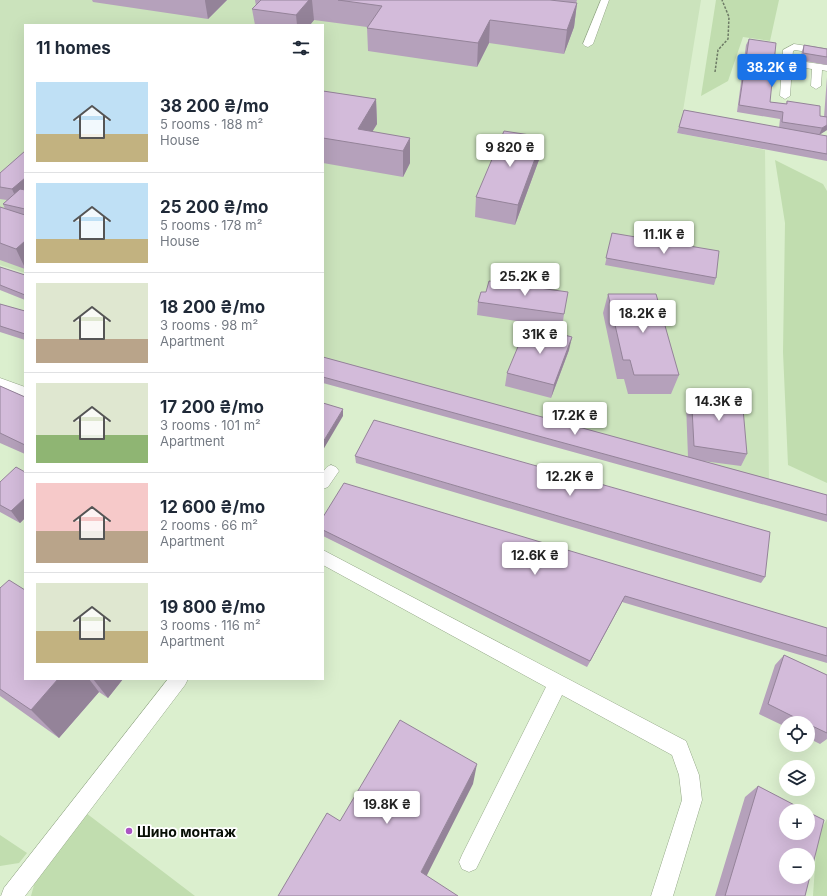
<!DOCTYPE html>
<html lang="en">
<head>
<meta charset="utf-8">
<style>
	:root { --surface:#fff; --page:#f2f2f3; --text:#1f2937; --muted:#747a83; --line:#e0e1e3; --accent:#1a73e8 }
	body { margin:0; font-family:Inter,sans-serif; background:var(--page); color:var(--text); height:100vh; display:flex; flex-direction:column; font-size:15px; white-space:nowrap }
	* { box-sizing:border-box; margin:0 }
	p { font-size:13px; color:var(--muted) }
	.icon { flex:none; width:22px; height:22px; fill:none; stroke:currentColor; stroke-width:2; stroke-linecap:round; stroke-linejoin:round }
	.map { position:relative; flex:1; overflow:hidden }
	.sheet { position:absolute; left:24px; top:24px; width:300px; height:656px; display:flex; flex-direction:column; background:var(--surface); border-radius:0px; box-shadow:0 4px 16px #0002 }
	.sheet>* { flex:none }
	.tools { position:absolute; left:779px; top:716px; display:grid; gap:8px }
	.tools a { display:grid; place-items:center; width:36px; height:36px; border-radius:50%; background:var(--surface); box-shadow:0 4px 16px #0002; font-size:20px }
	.price { position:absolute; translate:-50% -34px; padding:0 9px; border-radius:4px; background:#fff; color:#222; font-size:13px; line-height:26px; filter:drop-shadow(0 1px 2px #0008) }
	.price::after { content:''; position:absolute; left:50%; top:24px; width:12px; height:9px; margin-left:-6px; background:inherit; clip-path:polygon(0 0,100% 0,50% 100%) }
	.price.current { background:var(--accent); color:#fff }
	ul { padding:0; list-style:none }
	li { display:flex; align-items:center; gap:12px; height:100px; padding:0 12px }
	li+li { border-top:1px solid var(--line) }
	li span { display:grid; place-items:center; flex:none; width:112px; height:80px; border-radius:0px; color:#555 }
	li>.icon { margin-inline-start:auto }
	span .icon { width:48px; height:48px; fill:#fffc; stroke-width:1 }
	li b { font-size:17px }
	h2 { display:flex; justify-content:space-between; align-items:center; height:48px; padding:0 12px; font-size:17px }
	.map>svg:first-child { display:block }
	.built { fill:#cbe3bc }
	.green { fill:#c1ddaf }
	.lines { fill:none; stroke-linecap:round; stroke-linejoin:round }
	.lane-casing { stroke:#95a889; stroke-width:1 }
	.path { stroke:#6e7b66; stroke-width:1.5; stroke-dasharray:2.5 1.5; stroke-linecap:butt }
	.lane { fill:#fff; fill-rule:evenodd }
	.wall { fill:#b5a1bb }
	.shaded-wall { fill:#948399 }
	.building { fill:#d3bbda; stroke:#948399; fill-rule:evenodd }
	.poi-dot { fill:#ab55c3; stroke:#fff; stroke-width:1.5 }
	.labels { text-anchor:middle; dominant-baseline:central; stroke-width:3.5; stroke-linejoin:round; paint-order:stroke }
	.near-poi-label { font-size:14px; font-weight:bold; fill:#080f05; stroke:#fff; text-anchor:start }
</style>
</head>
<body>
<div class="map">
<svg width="827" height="896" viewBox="0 0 827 896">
	<rect width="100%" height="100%" fill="#dbefce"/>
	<path class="built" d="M0,0H701L682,117L677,133L765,150L769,486L323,359V25H25V273L0,265Z"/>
	<path class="green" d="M716,0H779L770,41L743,37L728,81L701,96Z
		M775,160L823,184L827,191V483L788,465L783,352L785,223Z
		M86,813L195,896H31L37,874Z
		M827,819V896H813L817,836Z
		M0,835L27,853L19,863L0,866Z"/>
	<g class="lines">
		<g class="lane-casing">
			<path id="lane" d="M601,0H609L593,44L588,47L585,46L583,44Z
				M794,44L827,49V55L795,50L793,51L792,60L827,65V71L822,70L821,86L816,89L811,86L812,69L792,66L790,96L785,99L780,96L783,50Z
				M0,378L25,387V398L0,389Z
				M331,465L336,467L339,471L328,487L323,489C323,479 320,469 331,465Z
				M323,550L686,741L699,775L702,800L673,896H651L682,800L679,775L672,755L562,695L476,869L469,872L462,869L459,862L462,855L546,687L323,565Z
				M168,679H188L185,685L25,896H1L4,888Z"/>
		</g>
		<path class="path" d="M715,72L718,50L728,39L729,17L722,0"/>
		<use href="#lane" class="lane"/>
	</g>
	<path class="wall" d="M92,0H227L208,19L93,2Z
		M255,0H577L576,3H577L574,27L564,54L489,43L477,67L368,51L367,27L314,20L310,25H255L252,9L256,6Z
		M749,39L770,102L786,104L787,101L820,116L824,117L827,77V130L819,135L827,136V161L677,133L684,110L779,128L780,119L737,112L746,45Z
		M804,45L827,49V65L800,60L802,51Z
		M323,91L376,99L377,124L372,132L410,138V163L403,177L323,163Z
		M25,151V269L0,260V207L5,209L3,204L7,200L0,199V173Z
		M540,157L515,225L475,217L476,197Z
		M612,233L716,278L714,285L605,265Z
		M0,267L25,275V300L0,290Z
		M486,292L564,314L562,328L477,315L478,302Z
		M608,294L679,375L671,394H628L624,379H617L603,313Z
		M0,304L25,311V340L0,332Z
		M569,350L551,398L505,386L507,373Z
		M323,357L688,457L686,404L691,390L747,454L741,466L703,461L827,495V522L323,383Z
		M0,386L25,397V454L0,443Z
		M355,456L765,577L761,583L356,463Z
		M25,472V518L20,523L0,512V482Z
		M323,517L827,628V663L622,602L587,667L323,536Z
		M0,588L25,679H123L108,698L99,692L59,738L0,696Z
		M784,655L827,675V739L820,744L808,738V723H786V727L759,714L775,665Z
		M758,786L805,896H715L745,797Z"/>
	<path class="shaded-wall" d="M205,0H227L208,19L205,1Z
		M309,0H312L314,20L310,25H297L296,15Z
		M577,3L574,27L564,54L567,30Z
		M490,20L489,43L477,67L478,43Z
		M376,99L377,124L364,145L358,129Z
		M827,125V130L819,135L822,128Z
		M543,137L540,157L515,225L518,205Z
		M410,138V163L403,177V151Z
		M25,178V197L18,203L12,189Z
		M25,241V268L16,249Z
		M572,337L569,350L551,398L554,385Z
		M343,409V416L323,450V442Z
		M25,498V518L20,523L11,511Z
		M625,596L622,602L587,667L590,661Z
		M58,679H89L99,692L59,738L31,710Z
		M93,679H123L108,698Z
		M477,764L473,784L421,887V872Z"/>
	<path class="building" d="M261,0H309L296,15L252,9Z
		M338,0H550L577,3L567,30L490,20L478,43L367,28L382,6Z
		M749,39L776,43L770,102L787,104V101L820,106V116L827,117V125L822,128L782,122L783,112L739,105Z
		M804,45L827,49V57L803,53Z
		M323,91L376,99L358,129L410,138L403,151L323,138Z
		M684,110L827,136V154L679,127Z
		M504,131L543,137L518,205L476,197Z
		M25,151V178L12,189L0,187V173Z
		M20,189L25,190V209L3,204Z
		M0,207L25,215V241L16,249L0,243Z
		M612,233L719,251L716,278L606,258Z
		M0,267L25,275V295L0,285Z
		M489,281L568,292L564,314L478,302L481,292H486Z
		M608,294H656L679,375H634L630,360H623Z
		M0,304L25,311V334L0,326Z
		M527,325L572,337L554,385L507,373Z
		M323,357L827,495V515L323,377Z
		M0,386L25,397V445L0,433Z
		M691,390L742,397L747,454L694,446Z
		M323,403L343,409L323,442Z
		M374,420L770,532L765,577L355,456Z
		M16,467L25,472V498L11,511L0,505V482Z
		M344,483L827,628V656L625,596L590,661L323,530V517Z
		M9,580L25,590V679H58L31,710L0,689V588Z
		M784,655L827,675V733L808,724V723H806L768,704Z
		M400,720L477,764L421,872L458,896H278L327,813L340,821Z
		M758,786L806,811H786V833H808V812L824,820L805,896H725ZM786,855H808V877H786Z"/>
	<circle class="poi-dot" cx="129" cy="831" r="4"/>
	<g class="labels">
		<g class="near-poi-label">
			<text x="137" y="831">Шино монтаж</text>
		</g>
	</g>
</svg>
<div class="tools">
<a><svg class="icon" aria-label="locate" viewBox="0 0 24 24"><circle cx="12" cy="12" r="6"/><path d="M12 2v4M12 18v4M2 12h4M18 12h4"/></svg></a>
<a><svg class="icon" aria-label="layers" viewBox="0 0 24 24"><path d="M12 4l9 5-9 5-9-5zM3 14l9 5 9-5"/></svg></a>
<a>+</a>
<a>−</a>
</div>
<b class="price current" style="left:772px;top:88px">38.2K ₴</b>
<b class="price" style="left:510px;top:168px">9 820 ₴</b>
<b class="price" style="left:664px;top:255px">11.1K ₴</b>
<b class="price" style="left:525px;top:297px">25.2K ₴</b>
<b class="price" style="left:643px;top:334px">18.2K ₴</b>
<b class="price" style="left:540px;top:355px">31K ₴</b>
<b class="price" style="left:719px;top:422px">14.3K ₴</b>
<b class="price" style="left:575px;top:436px">17.2K ₴</b>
<b class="price" style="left:570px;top:497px">12.2K ₴</b>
<b class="price" style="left:535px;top:576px">12.6K ₴</b>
<b class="price" style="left:387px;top:825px">19.8K ₴</b>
<section class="sheet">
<h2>11 homes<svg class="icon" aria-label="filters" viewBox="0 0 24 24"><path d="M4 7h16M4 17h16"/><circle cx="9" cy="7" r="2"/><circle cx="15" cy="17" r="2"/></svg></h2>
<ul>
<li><span style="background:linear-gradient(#bfe0f5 65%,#c2b280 0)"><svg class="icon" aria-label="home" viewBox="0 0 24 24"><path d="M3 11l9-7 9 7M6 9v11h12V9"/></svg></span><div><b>38 200 ₴/mo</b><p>5 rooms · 188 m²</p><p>House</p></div></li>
<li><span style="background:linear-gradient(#bfe0f5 70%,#c2b280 0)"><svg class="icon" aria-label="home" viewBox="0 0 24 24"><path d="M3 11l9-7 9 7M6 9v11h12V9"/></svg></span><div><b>25 200 ₴/mo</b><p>5 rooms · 178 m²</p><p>House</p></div></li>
<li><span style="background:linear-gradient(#dfe7d0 70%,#b9a48a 0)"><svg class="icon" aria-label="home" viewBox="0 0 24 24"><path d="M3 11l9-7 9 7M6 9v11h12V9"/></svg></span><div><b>18 200 ₴/mo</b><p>3 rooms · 98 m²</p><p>Apartment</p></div></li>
<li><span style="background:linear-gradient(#dfe7d0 65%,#8fb573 0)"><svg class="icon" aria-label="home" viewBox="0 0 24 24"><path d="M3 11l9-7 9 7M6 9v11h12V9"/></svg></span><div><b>17 200 ₴/mo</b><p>3 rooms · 101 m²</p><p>Apartment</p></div></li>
<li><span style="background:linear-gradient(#f6c9c9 60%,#b9a48a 0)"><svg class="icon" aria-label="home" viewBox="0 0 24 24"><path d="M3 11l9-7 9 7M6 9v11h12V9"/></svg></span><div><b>12 600 ₴/mo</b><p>2 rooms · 66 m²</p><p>Apartment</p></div></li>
<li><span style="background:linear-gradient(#dfe7d0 60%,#c2b280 0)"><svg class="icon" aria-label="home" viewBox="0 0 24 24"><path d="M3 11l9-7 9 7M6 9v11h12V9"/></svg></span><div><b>19 800 ₴/mo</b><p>3 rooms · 116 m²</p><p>Apartment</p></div></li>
</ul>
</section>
</div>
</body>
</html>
